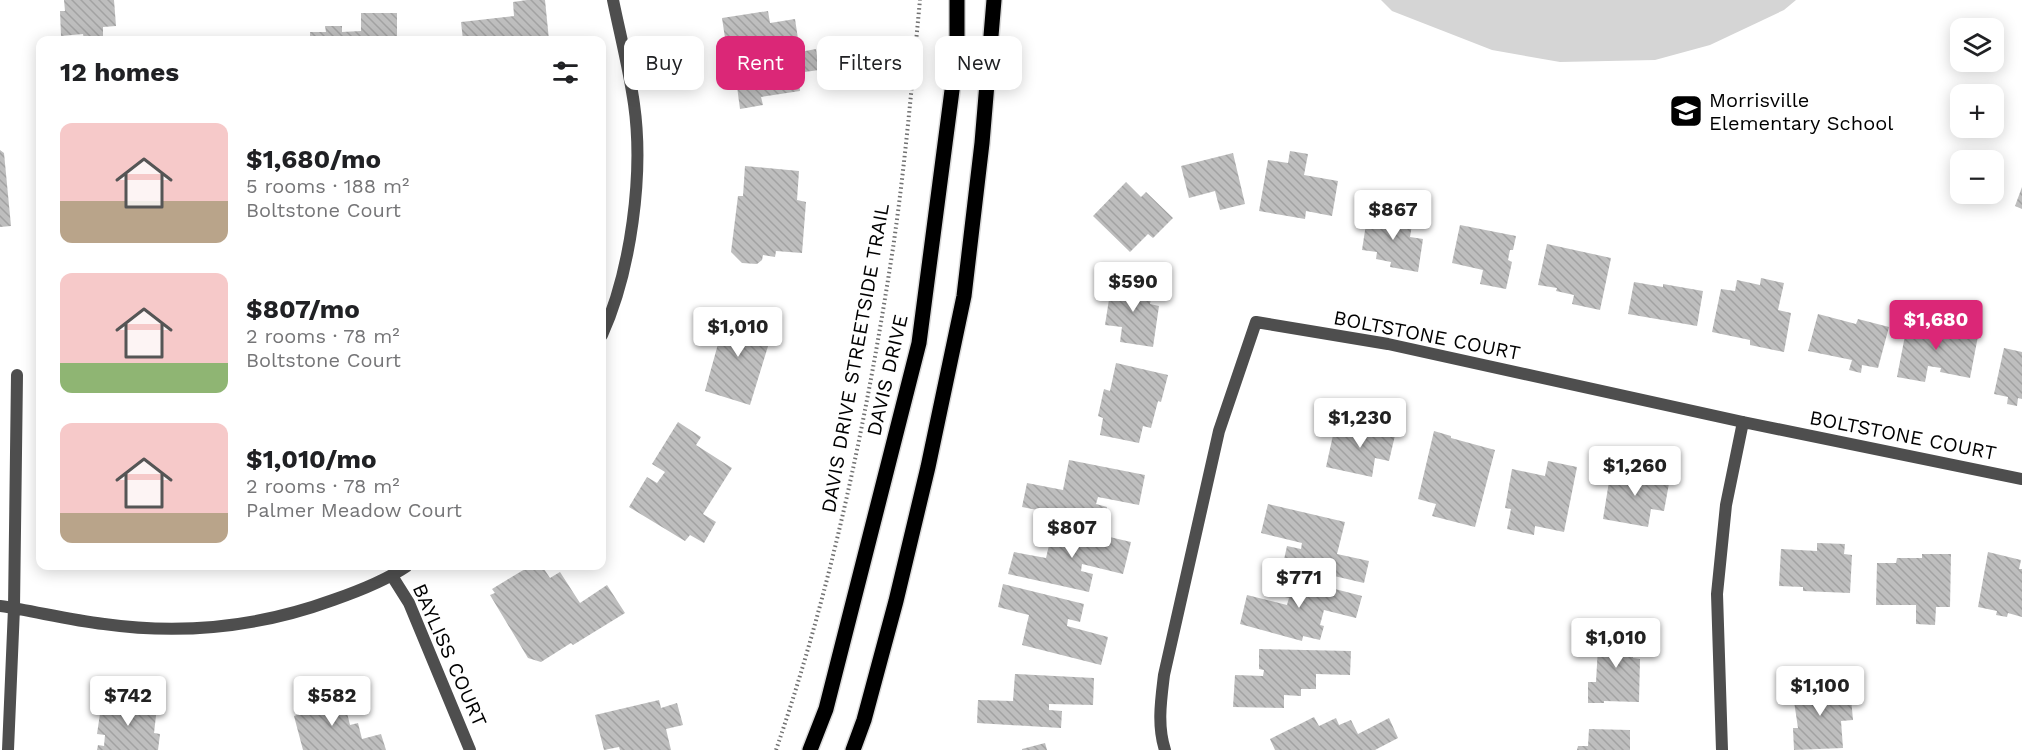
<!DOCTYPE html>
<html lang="en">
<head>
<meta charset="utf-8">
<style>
	:root { --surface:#fff; --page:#f2f2f2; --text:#202124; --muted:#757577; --accent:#db2777 }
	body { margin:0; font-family:"Work Sans",sans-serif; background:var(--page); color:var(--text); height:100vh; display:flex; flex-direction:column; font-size:22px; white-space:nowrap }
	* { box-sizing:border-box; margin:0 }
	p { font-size:20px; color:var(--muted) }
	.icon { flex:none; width:33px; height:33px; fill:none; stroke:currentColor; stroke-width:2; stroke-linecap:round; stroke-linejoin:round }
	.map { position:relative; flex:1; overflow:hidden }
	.panel { position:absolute; left:36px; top:36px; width:570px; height:534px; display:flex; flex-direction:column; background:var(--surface); border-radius:12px; box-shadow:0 3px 15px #0003 }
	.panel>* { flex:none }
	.guide { position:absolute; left:624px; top:36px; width:570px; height:54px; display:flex; gap:12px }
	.buttons { position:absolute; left:1950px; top:18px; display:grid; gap:12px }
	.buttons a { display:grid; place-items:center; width:54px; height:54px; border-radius:12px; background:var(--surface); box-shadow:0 3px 15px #0003; font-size:30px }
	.price { position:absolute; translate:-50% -51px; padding:0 14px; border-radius:6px; background:#fff; color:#222; font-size:20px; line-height:39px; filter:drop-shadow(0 2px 3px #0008) }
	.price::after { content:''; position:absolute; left:50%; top:36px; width:18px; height:14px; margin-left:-9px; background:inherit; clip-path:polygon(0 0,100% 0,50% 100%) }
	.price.active { background:var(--accent); color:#fff }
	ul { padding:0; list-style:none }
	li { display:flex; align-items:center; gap:18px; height:150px; padding:0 24px }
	li span { display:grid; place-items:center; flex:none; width:168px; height:120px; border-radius:12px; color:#555 }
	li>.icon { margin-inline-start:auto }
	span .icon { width:72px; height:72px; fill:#fffc; stroke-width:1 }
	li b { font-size:26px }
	h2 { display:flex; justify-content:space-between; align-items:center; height:72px; padding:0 24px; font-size:26px }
	.chip { padding:0 21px; border-radius:12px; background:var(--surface); box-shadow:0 3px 15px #0003; font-size:21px; line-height:54px }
	.chip.active { background:var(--accent); color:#fff }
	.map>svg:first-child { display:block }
	.park { fill:#d5d5d5 }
	.building { fill:url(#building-back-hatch) }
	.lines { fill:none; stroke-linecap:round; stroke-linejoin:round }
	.primary-casing { stroke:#dbdbdb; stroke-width:18 }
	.path { stroke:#707070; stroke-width:4; stroke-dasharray:1.5 3; stroke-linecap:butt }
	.minor { stroke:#4e4e4e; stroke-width:12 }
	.primary { stroke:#000; stroke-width:15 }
	.labels { text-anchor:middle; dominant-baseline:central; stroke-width:5; stroke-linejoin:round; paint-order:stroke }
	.poi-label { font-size:20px; fill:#000; stroke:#fff; text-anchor:start }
	.street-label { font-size:20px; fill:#000; stroke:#fff }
</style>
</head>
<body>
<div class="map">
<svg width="2022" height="750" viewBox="0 0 2022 750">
	<defs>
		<pattern id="building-back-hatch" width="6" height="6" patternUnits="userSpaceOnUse" patternTransform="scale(1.5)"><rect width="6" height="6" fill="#bebebe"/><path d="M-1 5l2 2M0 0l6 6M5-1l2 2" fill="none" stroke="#a2a2a2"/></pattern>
	</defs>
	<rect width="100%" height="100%" fill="#fff"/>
	<path class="park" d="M1381,0H1796L1784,10L1710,45L1655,60L1560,62L1492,50L1392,11Z"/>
	<path class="building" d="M64,0H114L116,26L103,27V37L84,39L83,34L61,36L60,11H65Z
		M527,0H545L549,40H463L461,22L514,16L513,2Z
		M768,11L770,23L795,19L800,52L816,49L819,70L797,73L800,91L761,97L763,105L740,109L734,64L744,63L742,49L727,51L722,18Z
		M361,13H397V40H310V32H326L325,26H342V32L361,31Z
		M0,150L4,153L11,226L0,227Z
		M1290,151L1308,154L1304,175L1338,181L1332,216L1306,211L1305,219L1259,211L1268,160L1288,163Z
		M1233,153L1245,204L1220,210L1215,191L1189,198L1181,166Z
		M745,166L799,171L797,200L806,202L802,253L776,251L775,257L763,255L762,260L757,264L742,263L731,252L738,196H743Z
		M1126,182L1141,197L1146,192L1173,218L1153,238L1148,234L1130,252L1093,216Z
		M2022,187V209L2015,206Z
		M1368,211L1413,218L1410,237L1423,239L1418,272L1390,267L1391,262L1376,259L1377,252L1362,250Z
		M1460,225L1516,236L1513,250H1510L1508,260L1512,262L1506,289L1480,284L1483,270L1452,263Z
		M1547,244L1611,258L1600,310L1572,304L1574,295L1556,291L1557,288L1538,285Z
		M1761,278L1784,283L1778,310L1791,313L1784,352L1750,345V340L1712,332L1721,289L1735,291L1737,280L1760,285Z
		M1112,280L1153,287L1150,304L1159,306L1153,347L1120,342L1122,327L1105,325Z
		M1634,282L1663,287V284L1703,291L1697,326L1628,314Z
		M720,312L773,330L750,405L705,391L718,344L711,342Z
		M1818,314L1856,324L1858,319L1889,327L1878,368L1862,365L1861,373L1849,370L1852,360L1808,351Z
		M1908,320L1934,325V322L1960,327L1959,332L1978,336L1970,378L1940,372L1941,368L1928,366L1925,382L1897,377Z
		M2004,348L2022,352V399L2018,398L2017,406L2007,404L2008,397L1994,394Z
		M1116,363L1168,375L1161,402L1158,401L1151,428L1143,426L1139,443L1100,435L1103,418L1098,416L1104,389L1110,391Z
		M678,422L701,437L696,445L732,468L703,514L716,522L704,543L690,535L685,541L629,507L647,477L657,483L665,472L652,464Z
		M1367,425L1396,431L1389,461L1375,458L1372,477L1326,467L1335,426L1365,433Z
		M1434,431L1451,436V438L1495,450L1475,527L1432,516L1436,504L1418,499Z
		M1069,460L1145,475L1139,505L1098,497L1096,504L1107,507L1104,523L1022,507L1027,483L1063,490Z
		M1548,461L1577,467L1564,532L1535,526L1534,535L1507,529L1511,509L1505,508L1512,469L1545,476Z
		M1611,469L1670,478L1664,511L1651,509L1648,527L1603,519Z
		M1268,504L1345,522L1337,554L1369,561L1364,583L1283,564L1287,546L1301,549L1302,543L1261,533Z
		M1054,524L1131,542L1123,574L1082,564L1081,571L1093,574L1089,592L1008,574L1014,552L1046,558Z
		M1817,543L1845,544L1844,554L1852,555L1850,593L1803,591V587L1779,586L1781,549L1817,551Z
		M1988,552L2021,560L2019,569H2022V617L2008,613L2007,617L1996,615L1997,611L1978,607Z
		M1922,554H1951L1950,607H1936L1935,625L1916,624V605H1876L1877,563H1896L1897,558H1922Z
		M139,566H171V568L139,567Z
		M530,566H542L550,578L560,572L580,603L607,585L625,613L573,645L571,643L541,662L528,658L490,595L495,593L492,589Z
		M1281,575L1362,596L1356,618L1324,610L1320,625L1324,626L1320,640L1303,636L1302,641L1240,624L1247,595L1287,605L1289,598L1276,595Z
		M1003,584L1084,604L1080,622L1068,619L1067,626L1108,637L1101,665L1022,645L1029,615L998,607Z
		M1599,630L1634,631L1633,658L1640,659L1639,702L1604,701V703H1588V682H1596Z
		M1259,649L1351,651L1350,675L1316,674V689H1301V696L1284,695V708L1233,707L1235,675L1263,676L1264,670L1259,669Z
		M1015,674L1094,678L1093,705L1049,704V710L1062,711L1061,728L977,723L978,700L1013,701Z
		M1837,684L1838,700L1851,698L1853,720L1841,721L1843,748L1794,750L1793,728H1798L1792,688Z
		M332,693L334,701L347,697L350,708L346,709L350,725L358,723L362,739L381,734L386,750H303L294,716L303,713L300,701Z
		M102,700L157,707L154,733L160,734L158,750H97L98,745L104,746L105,735L97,734Z
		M659,700L661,708L677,703L683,725L666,729L671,750H620L619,747L604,750L595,715Z
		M1314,717L1319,726L1336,718L1339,725L1351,720L1358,734L1389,718L1398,738L1375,750H1275L1270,739Z
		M1589,729L1630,730V750H1577L1578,746H1588Z
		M1045,743L1047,750H1022V749Z"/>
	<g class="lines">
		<g class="primary-casing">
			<path id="primary" d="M810,750L826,709L919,343L957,52V0
				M853,750L864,720L896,601L928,467L964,296L982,143L994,0"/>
		</g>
		<path class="path" d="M776,750C832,587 867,418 893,248C905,166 912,83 920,0"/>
		<path class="minor" d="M602,335C631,271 644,174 634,104C629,69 620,34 613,0
			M392,576L409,603L470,750
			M0,606C34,611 69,620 104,624C182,635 259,627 333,600C359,591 385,581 407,566
			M8,750L14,608L17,375
			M1165,750C1157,725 1161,700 1164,675L1219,431L1256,322L1388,344L1743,422L2022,479
			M1722,750L1717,594L1726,505L1743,422"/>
		<use href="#primary" class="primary"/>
	</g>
	<defs>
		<g id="school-square" transform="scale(1.725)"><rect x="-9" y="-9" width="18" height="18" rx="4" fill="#000" stroke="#fff"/><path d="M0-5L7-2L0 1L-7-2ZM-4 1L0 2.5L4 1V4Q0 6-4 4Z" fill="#fff"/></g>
	</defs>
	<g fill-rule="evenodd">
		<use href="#school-square" x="1686" y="111"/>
	</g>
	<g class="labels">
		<g class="poi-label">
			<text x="1709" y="100">Morrisville<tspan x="1709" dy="23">Elementary School</tspan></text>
		</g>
		<g class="street-label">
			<text transform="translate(1427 335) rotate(11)">BOLTSTONE COURT</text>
			<text transform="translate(855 358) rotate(-80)">DAVIS DRIVE STREETSIDE TRAIL</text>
			<text transform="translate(887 375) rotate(-77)">DAVIS DRIVE</text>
			<text transform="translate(1903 435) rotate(11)">BOLTSTONE COURT</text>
			<text transform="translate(450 655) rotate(66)">BAYLISS COURT</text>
		</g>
	</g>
</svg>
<div class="buttons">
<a><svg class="icon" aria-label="layers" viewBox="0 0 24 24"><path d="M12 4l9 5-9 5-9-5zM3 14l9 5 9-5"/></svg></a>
<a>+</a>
<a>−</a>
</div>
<b class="price" style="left:1393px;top:241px">$867</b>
<b class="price" style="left:1133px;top:313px">$590</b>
<b class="price active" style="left:1936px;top:351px">$1,680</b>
<b class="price" style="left:738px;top:358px">$1,010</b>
<b class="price" style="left:1360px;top:449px">$1,230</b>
<b class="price" style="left:1635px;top:497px">$1,260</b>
<b class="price" style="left:1072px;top:559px">$807</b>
<b class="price" style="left:1299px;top:609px">$771</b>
<b class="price" style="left:1616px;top:669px">$1,010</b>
<b class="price" style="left:1820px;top:717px">$1,100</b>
<b class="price" style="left:128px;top:727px">$742</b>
<b class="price" style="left:332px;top:727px">$582</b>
<div class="guide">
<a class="chip">Buy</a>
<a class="chip active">Rent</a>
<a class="chip">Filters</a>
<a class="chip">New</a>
</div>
<section class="panel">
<h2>12 homes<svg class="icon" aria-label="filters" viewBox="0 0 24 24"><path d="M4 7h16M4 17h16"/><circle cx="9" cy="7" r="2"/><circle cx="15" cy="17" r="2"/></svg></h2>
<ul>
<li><span style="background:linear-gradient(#f6c9c9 65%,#b9a48a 0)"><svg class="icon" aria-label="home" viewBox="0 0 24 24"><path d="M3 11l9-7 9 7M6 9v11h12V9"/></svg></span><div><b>$1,680/mo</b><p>5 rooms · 188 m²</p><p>Boltstone Court</p></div></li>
<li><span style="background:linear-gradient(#f6c9c9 75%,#8fb573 0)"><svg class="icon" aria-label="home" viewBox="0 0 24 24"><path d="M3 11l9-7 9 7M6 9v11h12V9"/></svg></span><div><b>$807/mo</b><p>2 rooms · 78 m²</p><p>Boltstone Court</p></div></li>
<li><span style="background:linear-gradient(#f6c9c9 75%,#b9a48a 0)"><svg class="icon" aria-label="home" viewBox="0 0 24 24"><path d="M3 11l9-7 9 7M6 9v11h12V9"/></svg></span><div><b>$1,010/mo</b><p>2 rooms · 78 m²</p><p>Palmer Meadow Court</p></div></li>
</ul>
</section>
</div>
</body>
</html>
